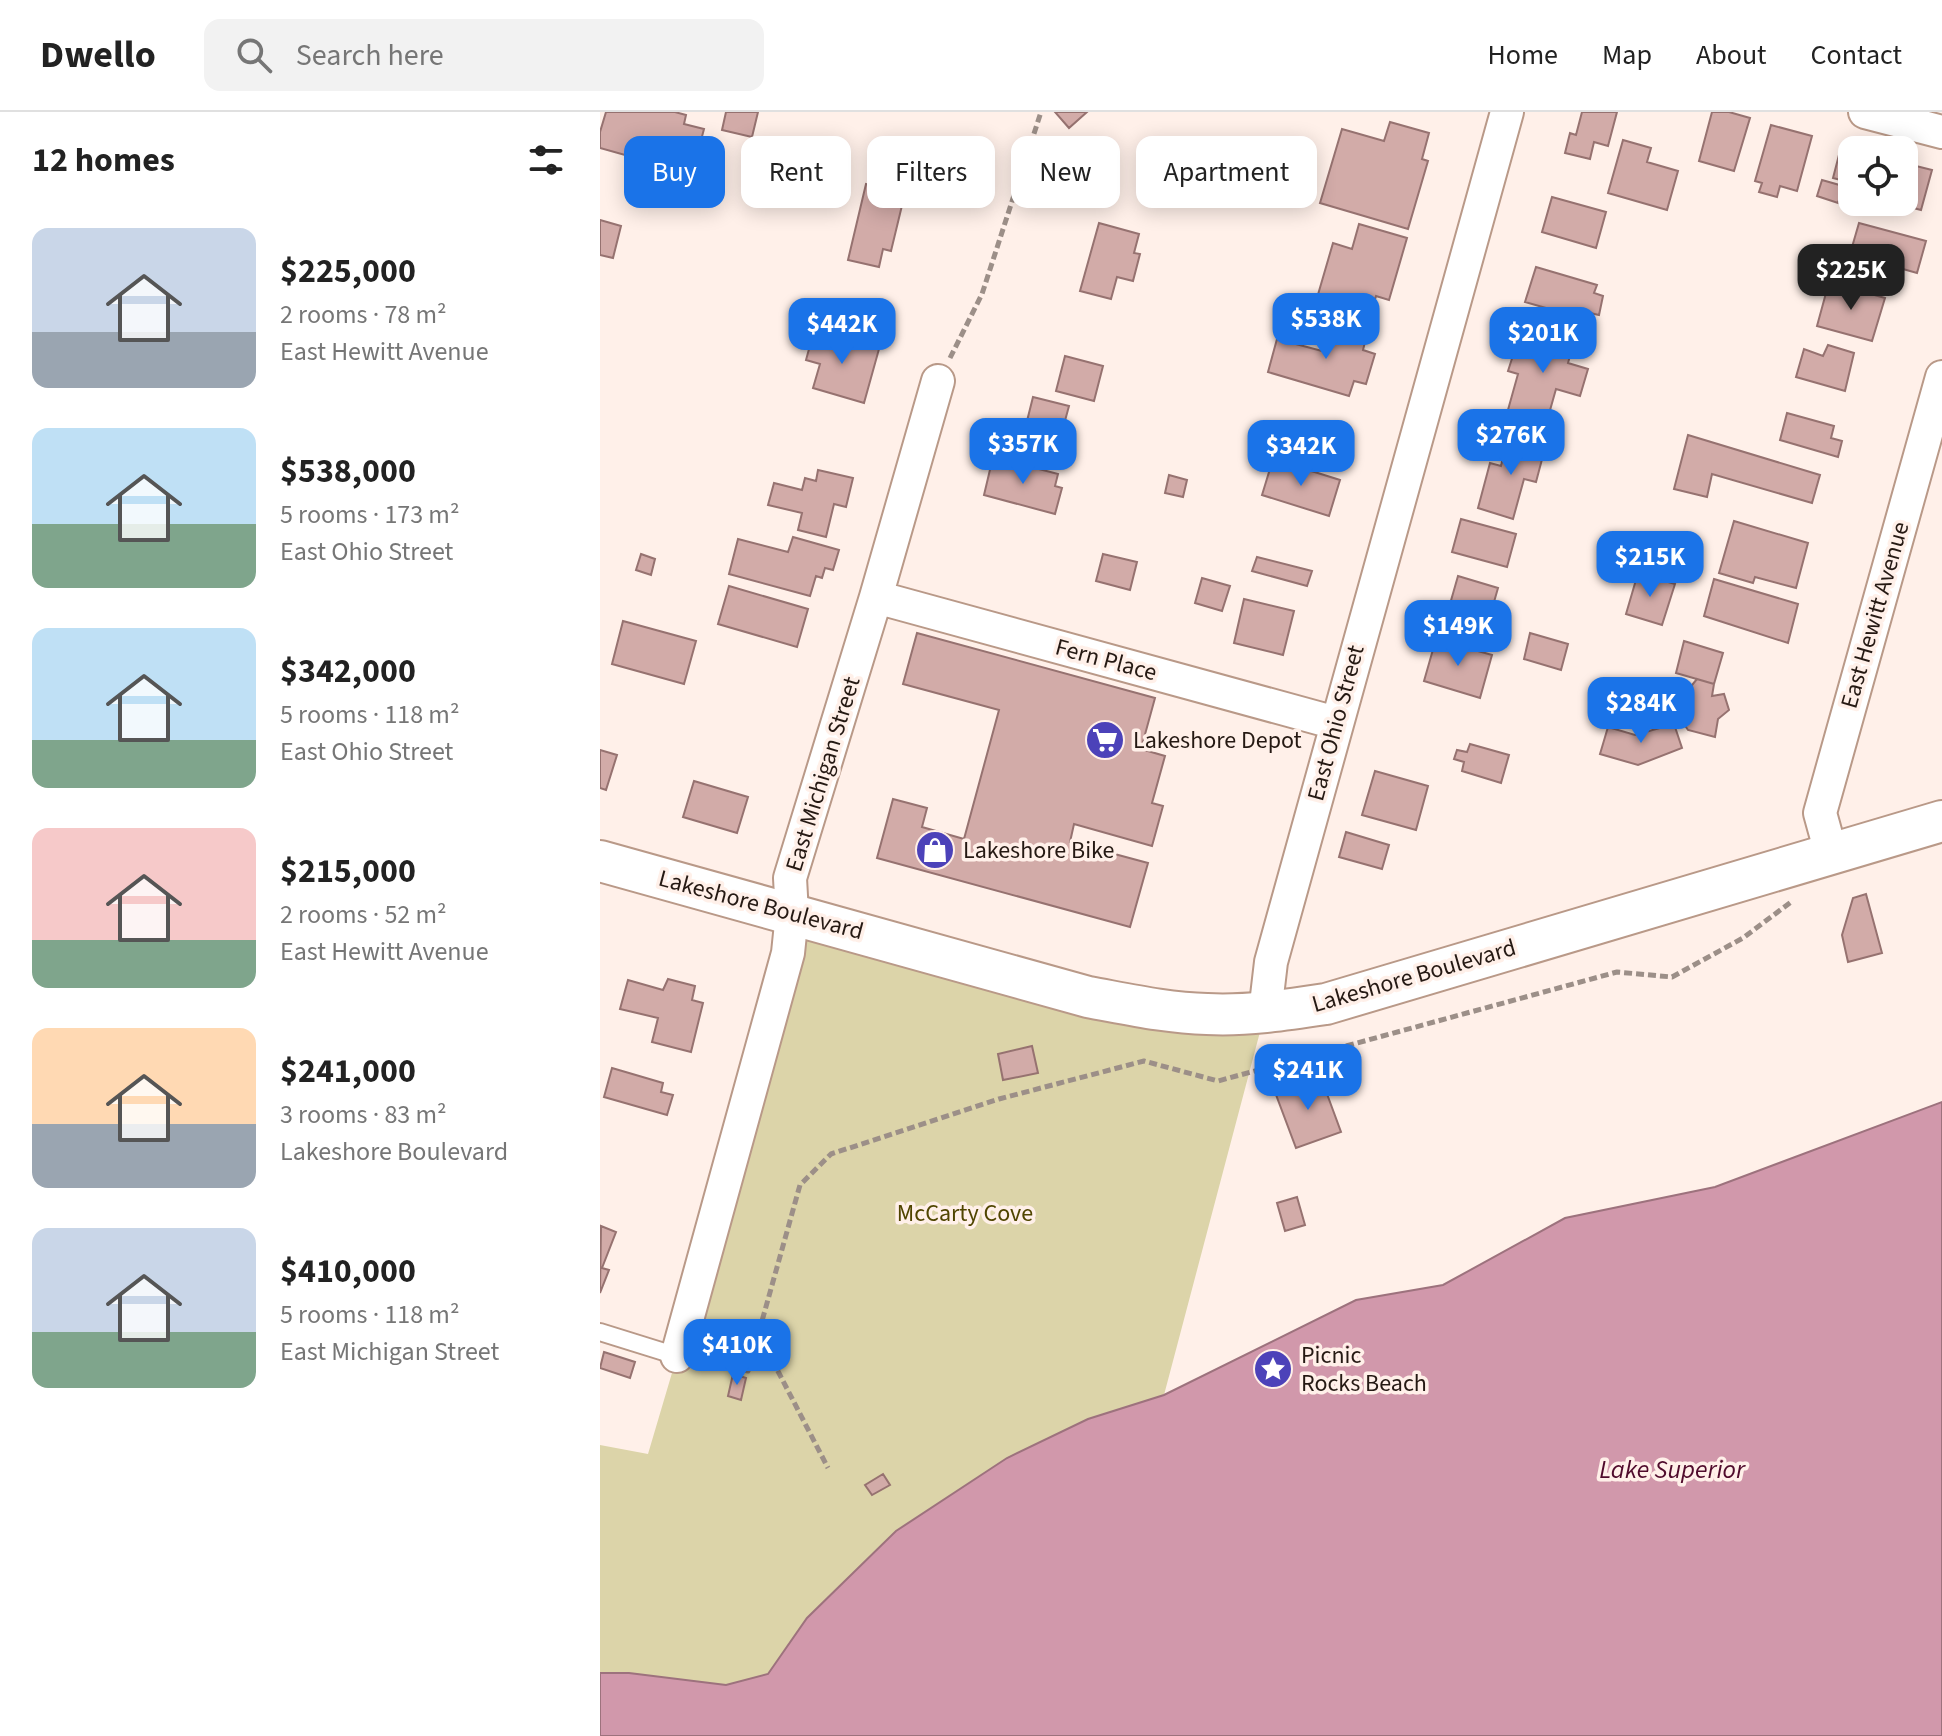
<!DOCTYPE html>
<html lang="en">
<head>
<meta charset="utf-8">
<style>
	:root { --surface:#fff; --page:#f2f2f2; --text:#222; --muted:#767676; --line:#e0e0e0; --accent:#1a73e8 }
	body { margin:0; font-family:"Source Sans 3",sans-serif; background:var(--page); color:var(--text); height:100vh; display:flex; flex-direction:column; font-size:30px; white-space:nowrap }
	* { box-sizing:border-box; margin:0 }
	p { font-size:26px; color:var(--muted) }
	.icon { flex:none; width:44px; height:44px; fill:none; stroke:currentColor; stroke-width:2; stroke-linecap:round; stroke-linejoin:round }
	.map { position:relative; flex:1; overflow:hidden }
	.details { display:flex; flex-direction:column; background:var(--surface); width:600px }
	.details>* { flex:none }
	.top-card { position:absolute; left:24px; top:24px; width:760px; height:72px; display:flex; gap:16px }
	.buttons { position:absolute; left:1238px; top:24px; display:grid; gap:16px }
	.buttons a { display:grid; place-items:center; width:80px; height:80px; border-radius:16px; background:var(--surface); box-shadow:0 4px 20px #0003; font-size:40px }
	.price { position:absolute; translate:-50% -68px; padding:0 18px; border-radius:16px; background:var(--accent); color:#fff; font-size:26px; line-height:52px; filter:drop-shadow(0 2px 4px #0008) }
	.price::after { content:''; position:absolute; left:50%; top:48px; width:24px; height:18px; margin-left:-12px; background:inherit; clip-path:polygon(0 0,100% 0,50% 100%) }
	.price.current { background:#222; color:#fff }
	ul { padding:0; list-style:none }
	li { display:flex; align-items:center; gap:24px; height:200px; padding:0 32px }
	li span { display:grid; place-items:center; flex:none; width:224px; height:160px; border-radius:16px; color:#555 }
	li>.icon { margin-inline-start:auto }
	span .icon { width:96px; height:96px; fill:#fffc; stroke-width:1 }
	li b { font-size:34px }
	h2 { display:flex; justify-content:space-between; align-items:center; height:96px; padding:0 32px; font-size:34px }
	.pill { padding:0 28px; border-radius:16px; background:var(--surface); box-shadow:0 4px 20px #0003; font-size:28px; line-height:72px }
	.pill.current { background:var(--accent); color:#fff }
	header { display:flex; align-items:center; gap:48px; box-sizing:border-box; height:112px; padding:0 40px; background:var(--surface); border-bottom:2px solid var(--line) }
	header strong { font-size:38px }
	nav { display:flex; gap:44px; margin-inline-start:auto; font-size:28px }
	.search { width:560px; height:72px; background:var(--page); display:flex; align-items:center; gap:20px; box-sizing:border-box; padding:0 28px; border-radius:16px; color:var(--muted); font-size:30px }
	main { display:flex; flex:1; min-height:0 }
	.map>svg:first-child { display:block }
	.green { fill:#dcd4a9 }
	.water { fill:#d198ab; stroke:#9d727d; stroke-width:2 }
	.building { fill:#d2aba8; stroke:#967270; stroke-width:2 }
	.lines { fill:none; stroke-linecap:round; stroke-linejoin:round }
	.service-casing { stroke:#b99988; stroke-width:20 }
	.minor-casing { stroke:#b99988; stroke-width:36 }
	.tertiary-casing { stroke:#b99988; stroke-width:44 }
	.path { stroke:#9c8f88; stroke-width:5; stroke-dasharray:8 4; stroke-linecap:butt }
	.service { stroke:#fff; stroke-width:16 }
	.minor { stroke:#fff; stroke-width:32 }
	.tertiary { stroke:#fff; stroke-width:40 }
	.labels { text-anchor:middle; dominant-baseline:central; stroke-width:7; stroke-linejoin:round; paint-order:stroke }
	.street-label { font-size:24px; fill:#251913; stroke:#fff0e9 }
	.poi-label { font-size:24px; fill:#251913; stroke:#fff0e9; text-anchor:start }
	.park-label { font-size:24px; fill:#504500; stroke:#fff0e9 }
	.water-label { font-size:26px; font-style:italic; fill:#500b2c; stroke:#fff0e9 }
</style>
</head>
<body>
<header>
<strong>Dwello</strong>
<div class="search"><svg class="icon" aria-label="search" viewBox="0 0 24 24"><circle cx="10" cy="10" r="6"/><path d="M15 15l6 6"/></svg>Search here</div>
<nav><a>Home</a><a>Map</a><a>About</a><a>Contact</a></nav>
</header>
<main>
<section class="details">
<h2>12 homes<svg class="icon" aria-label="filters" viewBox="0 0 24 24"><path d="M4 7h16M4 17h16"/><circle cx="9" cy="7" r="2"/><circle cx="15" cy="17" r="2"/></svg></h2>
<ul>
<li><span style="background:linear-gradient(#c9d6e8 65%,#9aa5b1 0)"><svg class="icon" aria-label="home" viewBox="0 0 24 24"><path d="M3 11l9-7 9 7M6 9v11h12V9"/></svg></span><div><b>$225,000</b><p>2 rooms · 78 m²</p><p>East Hewitt Avenue</p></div></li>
<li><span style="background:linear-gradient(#bfe0f5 60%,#7fa58c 0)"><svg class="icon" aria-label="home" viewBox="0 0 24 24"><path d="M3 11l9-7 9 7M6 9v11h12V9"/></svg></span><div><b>$538,000</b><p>5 rooms · 173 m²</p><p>East Ohio Street</p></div></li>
<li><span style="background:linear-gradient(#bfe0f5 70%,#7fa58c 0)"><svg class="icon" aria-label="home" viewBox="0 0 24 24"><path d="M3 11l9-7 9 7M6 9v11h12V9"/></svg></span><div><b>$342,000</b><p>5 rooms · 118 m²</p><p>East Ohio Street</p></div></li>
<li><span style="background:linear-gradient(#f6c9c9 70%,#7fa58c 0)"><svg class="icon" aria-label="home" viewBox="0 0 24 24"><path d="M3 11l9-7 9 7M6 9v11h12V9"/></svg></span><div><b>$215,000</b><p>2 rooms · 52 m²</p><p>East Hewitt Avenue</p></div></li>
<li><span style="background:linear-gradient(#ffd9b3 60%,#9aa5b1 0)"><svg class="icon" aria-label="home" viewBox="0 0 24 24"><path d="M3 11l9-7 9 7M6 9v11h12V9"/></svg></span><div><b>$241,000</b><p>3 rooms · 83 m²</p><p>Lakeshore Boulevard</p></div></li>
<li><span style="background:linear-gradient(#c9d6e8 65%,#7fa58c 0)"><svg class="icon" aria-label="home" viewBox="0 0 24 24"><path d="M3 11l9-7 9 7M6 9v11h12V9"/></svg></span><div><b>$410,000</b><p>5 rooms · 118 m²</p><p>East Michigan Street</p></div></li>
</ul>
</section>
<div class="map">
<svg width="1342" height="1624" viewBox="0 0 1342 1624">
	<rect width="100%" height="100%" fill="#fff0e9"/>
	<path class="green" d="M192,802L488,885L665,901L564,1283L488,1307L407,1346L296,1419L207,1506L168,1562L126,1573L29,1561H0V1333L48,1342L77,1244Z"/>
	<path class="water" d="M1342,990V1624H0V1561H29L126,1573L168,1562L207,1506L296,1419L407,1346L488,1307L564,1283L756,1188L843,1173L965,1106L1115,1075Z"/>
	<path class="building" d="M6,0H75L86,3L84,12L104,17L96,47L54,36L50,50L0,36V20Z
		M126,0H158L152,25L122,18Z
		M455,0H487L469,16Z
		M982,0H1017L1008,34L994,30L990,47L965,41L970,21L976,23Z
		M1112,0H1129L1150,6L1134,59L1099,49Z
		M790,10L829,21L822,47L828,49L808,117L720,91L742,17L784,29Z
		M1171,13L1212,24L1197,79L1180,74L1177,85L1159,80L1162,71L1155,69Z
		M1023,28L1051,36L1047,50L1078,59L1067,98L1008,81Z
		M1240,39L1252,42V71L1233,66Z
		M1304,51L1332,58L1321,98L1290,90H1304Z
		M1222,68L1243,74L1238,91L1217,84Z
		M266,72L305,81L291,139L283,137L279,155L248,148Z
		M952,85L1006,100L996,136L942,120Z
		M0,108L21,114L13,146L0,143Z
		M499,111L539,122L534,141L540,142L533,169L517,165L511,187L480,179Z
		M1259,111L1326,129L1317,161L1250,142Z
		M759,112L807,126L789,188L776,184L771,201L717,186L733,131L752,137Z
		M936,155L997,173L994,181L1003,184L999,203L990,201L988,208L925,190Z
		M1229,170L1285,186L1272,229L1217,214Z
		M730,211L767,222L763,238L775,242L766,272L754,269L749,284L668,260L677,227L722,239Z
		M931,212L975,226L968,251L988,257L980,284L956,277L945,316L906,305L918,262L908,259L917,231L925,234Z
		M214,219L279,237L264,291L213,276L220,252L206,248Z
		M1228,233L1254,241L1245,279L1196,265L1204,237L1223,244Z
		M465,244L503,254L494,289L456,279Z
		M433,285L469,294L457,338L422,329Z
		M1187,301L1234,314L1231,326L1242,329L1238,345L1180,328Z
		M1088,323L1220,363L1212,391L1112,362L1107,385L1074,377Z
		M908,325L945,336L936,370L924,367L913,407L878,396L890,351L901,354Z
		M393,345L458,362L455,374L462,376L455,402L384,383Z
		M673,347L740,368L729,404L662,383Z
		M218,358L253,366L246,395L234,392L226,425L198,418L202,401L168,393L174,371L202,378L205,366L216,369Z
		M569,363L587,368L583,385L565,381Z
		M861,407L916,422L907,455L852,440Z
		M1134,409L1208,431L1196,476L1155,465L1153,471L1119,461Z
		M193,425L239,438L233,458L225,456L222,466L216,464L210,484L129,462L138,427L188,440Z
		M41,442L55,447L51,463L36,458Z
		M503,442L537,450L530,478L496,469Z
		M657,445L712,459L707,474L652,459Z
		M1038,461L1075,472L1062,513L1026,502Z
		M858,464L898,476L884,525L844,513Z
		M602,466L630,474L622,499L595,491Z
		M1114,467L1198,492L1188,531L1104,504Z
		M129,474L208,497L197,535L118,512Z
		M644,487L694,499L683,543L634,531Z
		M23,509L96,529L84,572L12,552Z
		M317,521L555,586L541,637L565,644L552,691L563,694L552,734L474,712L470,730L548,751L530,815L277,746L293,687L327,696L322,715L364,727L399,598L303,572Z
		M930,521L968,532L961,558L924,547Z
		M836,527L892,543L880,586L824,569Z
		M1084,529L1123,541L1114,572L1076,561Z
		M1097,567L1114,572L1112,584L1124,582L1129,598L1118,607L1115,625L1088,618L1073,596Z
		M1074,612L1082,636L1038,653L1000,642L1008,615L1035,623Z
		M870,632L909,643L901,671L862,659L864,650L854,647L857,638L867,640Z
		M0,638L17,643L6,678L0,676Z
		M775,659L828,674L816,718L762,703Z
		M94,669L148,685L137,721L83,705Z
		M746,720L789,733L782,757L739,745Z
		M1266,782L1282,841L1248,850L1242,823L1253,786Z
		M68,867L95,874L92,888L103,891L91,940L52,930L58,906L20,897L28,868L63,878Z
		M432,934L438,961L403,968L398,942Z
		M12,956L63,971L61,980L73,983L67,1003L4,985Z
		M720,963L741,1020L696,1036L675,980Z
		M697,1085L705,1113L685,1119L677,1091Z
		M1,1114L16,1120L2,1156L9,1158L0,1181Z
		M4,1240L35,1250L30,1266L0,1256Z
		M133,1262L146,1266L141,1288L128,1284Z
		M283,1362L290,1373L272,1383L265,1373Z"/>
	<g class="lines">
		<g class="service-casing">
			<path id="service" d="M0,1220L77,1244"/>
		</g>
		<g class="minor-casing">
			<path id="minor" d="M1265,0L1342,20
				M276,485L736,611
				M1231,741L1220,701L1342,265
				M665,901L671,850L907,0
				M77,1244L188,841L192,802L190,766L276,485L338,269"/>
		</g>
		<g class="tertiary-casing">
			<path id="tertiary" d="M0,749L488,885C527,892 567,901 607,902C647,904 686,898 726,892L1342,709"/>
		</g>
		<path class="path" d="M350,246L382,182L441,0
			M155,1234L167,1238L228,1356
			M106,1250L148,1259L200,1073L231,1042L399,987L544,949L618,969L1017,860L1072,865L1143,826L1191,790"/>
		<use href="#service" class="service"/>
		<use href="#minor" class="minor"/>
		<use href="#tertiary" class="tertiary"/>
	</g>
	<defs>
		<g id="supermarket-disc" transform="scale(2)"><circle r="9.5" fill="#4c42b9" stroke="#fff0e9"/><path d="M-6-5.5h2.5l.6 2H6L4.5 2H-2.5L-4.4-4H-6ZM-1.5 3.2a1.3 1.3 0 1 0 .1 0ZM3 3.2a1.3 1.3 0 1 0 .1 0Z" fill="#fff"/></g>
		<g id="shop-disc" transform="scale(2)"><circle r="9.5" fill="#4c42b9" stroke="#fff0e9"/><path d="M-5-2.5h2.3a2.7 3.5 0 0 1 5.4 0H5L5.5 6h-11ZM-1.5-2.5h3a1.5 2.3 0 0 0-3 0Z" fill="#fff"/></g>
		<g id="sight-disc" transform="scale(2)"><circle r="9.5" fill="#4c42b9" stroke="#fff0e9"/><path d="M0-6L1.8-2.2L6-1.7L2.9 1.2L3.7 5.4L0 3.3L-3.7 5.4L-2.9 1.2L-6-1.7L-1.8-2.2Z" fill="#fff"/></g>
	</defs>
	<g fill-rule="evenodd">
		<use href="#supermarket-disc" x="505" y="628"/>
		<use href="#shop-disc" x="335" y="738"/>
		<use href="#sight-disc" x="673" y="1257"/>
	</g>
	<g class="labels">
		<g class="street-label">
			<text transform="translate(1275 503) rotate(-74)">East Hewitt Avenue</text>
			<text transform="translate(506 548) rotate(15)">Fern Place</text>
			<text transform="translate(736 611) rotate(-75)">East Ohio Street</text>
			<text transform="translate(223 662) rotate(-73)">East Michigan Street</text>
			<text transform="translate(161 793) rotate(15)">Lakeshore Boulevard</text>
			<text transform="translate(814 864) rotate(-16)">Lakeshore Boulevard</text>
		</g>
		<g class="poi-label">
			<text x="533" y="628">Lakeshore Depot</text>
			<text x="363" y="738">Lakeshore Bike</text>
			<text x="701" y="1243">Picnic<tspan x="701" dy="28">Rocks Beach</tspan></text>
		</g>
		<g class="park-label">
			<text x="365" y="1101">McCarty Cove</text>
		</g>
		<g class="water-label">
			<text x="1072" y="1357">Lake Superior</text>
		</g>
	</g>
</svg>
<div class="buttons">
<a><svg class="icon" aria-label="locate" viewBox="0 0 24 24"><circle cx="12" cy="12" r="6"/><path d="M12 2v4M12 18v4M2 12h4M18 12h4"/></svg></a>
</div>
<b class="price current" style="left:1251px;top:200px">$225K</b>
<b class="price" style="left:726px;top:249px">$538K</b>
<b class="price" style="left:242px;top:254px">$442K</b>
<b class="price" style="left:943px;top:263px">$201K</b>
<b class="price" style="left:911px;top:365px">$276K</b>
<b class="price" style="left:423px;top:374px">$357K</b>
<b class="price" style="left:701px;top:376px">$342K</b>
<b class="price" style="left:1050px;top:487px">$215K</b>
<b class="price" style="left:858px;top:556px">$149K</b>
<b class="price" style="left:1041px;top:633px">$284K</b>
<b class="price" style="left:708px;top:1000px">$241K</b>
<b class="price" style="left:137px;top:1275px">$410K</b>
<div class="top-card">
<a class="pill current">Buy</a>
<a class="pill">Rent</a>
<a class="pill">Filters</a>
<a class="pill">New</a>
<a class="pill">Apartment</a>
</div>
</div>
</main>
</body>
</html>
